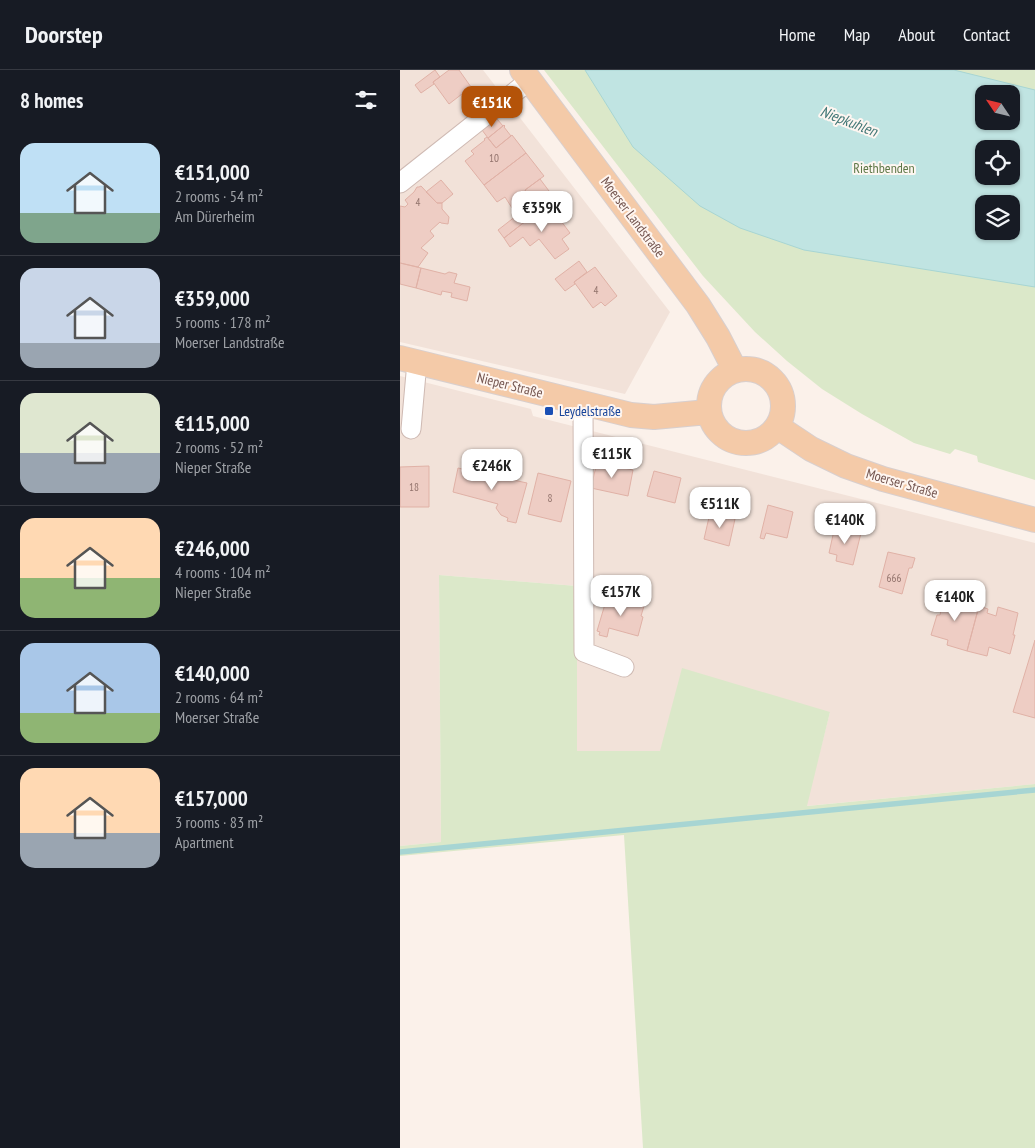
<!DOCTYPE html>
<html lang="en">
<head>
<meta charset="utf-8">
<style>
	:root { --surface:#171b24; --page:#242831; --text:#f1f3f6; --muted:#9ea1a6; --line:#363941; --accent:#b45309 }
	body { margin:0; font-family:"PT Sans Narrow",sans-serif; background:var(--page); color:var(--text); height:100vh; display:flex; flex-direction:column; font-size:19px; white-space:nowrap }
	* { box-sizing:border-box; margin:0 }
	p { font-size:16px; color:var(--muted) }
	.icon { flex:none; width:28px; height:28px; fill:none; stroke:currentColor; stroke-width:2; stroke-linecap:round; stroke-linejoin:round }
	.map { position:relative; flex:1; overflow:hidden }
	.drawer { display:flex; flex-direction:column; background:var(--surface); width:400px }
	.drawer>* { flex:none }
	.needle { width:32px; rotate:305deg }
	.controls { position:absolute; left:575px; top:15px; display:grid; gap:10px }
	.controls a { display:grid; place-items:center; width:45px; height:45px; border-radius:10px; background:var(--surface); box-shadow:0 1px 4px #0004; font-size:25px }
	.price { position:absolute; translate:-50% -42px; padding:0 11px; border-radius:10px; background:#fff; color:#222; font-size:16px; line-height:32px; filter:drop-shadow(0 1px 2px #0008) }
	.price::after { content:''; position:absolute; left:50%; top:30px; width:15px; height:11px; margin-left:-8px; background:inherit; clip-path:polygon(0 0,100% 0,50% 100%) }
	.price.current { background:var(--accent); color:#fff }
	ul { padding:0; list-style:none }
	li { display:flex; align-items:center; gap:15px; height:125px; padding:0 20px }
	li+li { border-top:1px solid var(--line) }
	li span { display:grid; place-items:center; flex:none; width:140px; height:100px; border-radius:15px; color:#555 }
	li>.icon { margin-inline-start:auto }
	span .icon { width:60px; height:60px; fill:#fffc; stroke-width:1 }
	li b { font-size:21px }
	h2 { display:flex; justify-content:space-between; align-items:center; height:60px; padding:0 20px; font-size:21px }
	header { display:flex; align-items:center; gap:30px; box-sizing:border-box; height:70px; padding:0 25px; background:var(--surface); border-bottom:1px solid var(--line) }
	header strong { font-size:24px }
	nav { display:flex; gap:28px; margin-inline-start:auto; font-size:18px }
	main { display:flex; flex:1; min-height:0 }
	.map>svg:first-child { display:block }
	.residential { fill:#f2e2d9 }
	.green { fill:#dbe8c9; fill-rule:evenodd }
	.water { fill:#c0e4e2; stroke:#a7d5d3; fill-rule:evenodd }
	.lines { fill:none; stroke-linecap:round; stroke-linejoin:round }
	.stream { stroke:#a7d5d3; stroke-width:5.5 }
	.building { fill:#eecdc4; stroke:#e0b1a6 }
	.minor-casing { stroke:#cfbab3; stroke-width:21 }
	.major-casing { stroke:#d8cfce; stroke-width:26 }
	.minor { stroke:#fff; stroke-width:19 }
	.major { stroke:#f4caa8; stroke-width:24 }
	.transit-dot { fill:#1a4fb4; stroke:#fef6f1; stroke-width:2 }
	.labels { text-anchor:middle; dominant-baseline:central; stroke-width:4; stroke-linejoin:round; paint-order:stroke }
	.number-label { font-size:11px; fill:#92736c }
	.park-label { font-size:14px; fill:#5f7948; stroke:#fef6f1 }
	.street-label { font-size:14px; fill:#74554f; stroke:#fef6f1 }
	.transit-label { font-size:14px; fill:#164399; stroke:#fef6f1; text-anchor:start }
	.water-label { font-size:15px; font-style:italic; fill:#437877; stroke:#fef6f1 }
</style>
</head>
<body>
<header>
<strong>Doorstep</strong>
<nav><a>Home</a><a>Map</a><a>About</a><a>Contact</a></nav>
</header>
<main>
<section class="drawer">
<h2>8 homes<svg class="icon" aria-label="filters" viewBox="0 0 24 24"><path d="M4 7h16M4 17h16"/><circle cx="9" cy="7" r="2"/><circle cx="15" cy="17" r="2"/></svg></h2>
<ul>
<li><span style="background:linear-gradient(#bfe0f5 70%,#7fa58c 0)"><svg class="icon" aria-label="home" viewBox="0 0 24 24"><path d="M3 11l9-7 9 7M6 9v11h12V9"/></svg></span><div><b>€151,000</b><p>2 rooms · 54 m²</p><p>Am Dürerheim</p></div></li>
<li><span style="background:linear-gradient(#c9d6e8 75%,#9aa5b1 0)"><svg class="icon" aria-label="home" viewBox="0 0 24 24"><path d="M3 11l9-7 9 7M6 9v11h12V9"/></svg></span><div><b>€359,000</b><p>5 rooms · 178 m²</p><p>Moerser Landstraße</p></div></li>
<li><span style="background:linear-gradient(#dfe7d0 60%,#9aa5b1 0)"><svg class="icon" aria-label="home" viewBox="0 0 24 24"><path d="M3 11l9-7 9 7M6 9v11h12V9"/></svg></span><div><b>€115,000</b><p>2 rooms · 52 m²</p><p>Nieper Straße</p></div></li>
<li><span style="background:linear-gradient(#ffd9b3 60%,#8fb573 0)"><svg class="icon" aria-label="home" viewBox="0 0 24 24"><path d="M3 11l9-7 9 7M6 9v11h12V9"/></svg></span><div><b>€246,000</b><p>4 rooms · 104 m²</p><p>Nieper Straße</p></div></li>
<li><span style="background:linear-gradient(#a9c7e8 70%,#8fb573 0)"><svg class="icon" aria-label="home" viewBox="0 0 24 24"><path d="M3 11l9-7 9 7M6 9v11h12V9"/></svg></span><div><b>€140,000</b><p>2 rooms · 64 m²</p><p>Moerser Straße</p></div></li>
<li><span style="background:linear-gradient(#ffd9b3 65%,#9aa5b1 0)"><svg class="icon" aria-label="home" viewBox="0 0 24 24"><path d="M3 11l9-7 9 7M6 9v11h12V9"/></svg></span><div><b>€157,000</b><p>3 rooms · 83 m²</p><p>Apartment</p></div></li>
</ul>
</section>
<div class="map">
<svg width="635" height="1078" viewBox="0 0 635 1078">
	<rect width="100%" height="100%" fill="#fbf1ea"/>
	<path class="residential" d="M0,0H83L270,242L225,324L0,272Z
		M0,306L131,339L133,346L635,473V714L406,736L430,642L260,681H176L177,516L39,505L41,772L0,776Z"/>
	<path class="green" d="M144,0H635V410L578,392L577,386L555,379L550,384L514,373L462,344L422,319L387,291L355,262L303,206ZM584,24H611V51H584ZM584,79H611V106H584ZM584,134H611V161H584Z
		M39,505L177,516V681H260L282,598L430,642L407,736L635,714V1078H243L224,765L0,786V776L41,772Z"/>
	<path class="water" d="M185,0H554L635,20V217L404,180L340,158L300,136L233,77ZM584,24H611V51H584ZM584,79H611V106H584ZM584,134H611V161H584Z"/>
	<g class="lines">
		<path class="stream" d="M0,782L635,720"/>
	</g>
	<path class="building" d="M35,0L40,7L33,12L34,14L21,23L15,15Z
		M49,0H59L71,17L49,34L33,12Z
		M97,49L103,56L88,68L82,60Z
		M104,55L105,56L104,57L111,66L96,78L88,68Z
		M112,65L126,83L84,115L65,91L74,84L71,81L85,70L84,69L87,67L96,78Z
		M126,83L144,106L125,120L129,125L112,138L105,127L97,132L84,115Z
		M140,109L149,121L133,132L125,120Z
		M41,110L53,124L42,133H37L26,122Z
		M21,116L37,133H42V139L49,147L48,154L41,153L40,152L30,161L34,166L21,178L28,183L18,197L0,193V136L5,137L8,134L5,130L14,122L17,117H19Z
		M125,139L131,147L104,168L98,160Z
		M152,139L170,163L162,169L169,179L155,189L139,169L130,176L123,167L110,177L104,168L136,143V144L140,141L144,146Z
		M179,191L187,202L174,212L175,214L165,221L155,209Z
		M0,193L21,198L16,218L0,214Z
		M195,197L217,226L205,236L201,232L193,238L174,212Z
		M21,198L45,204L49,202L57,204L54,213L70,217L67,231L51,227L52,223L42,221L41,225L16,218Z
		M197,392L233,400L228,426L191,418Z
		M29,396V437H0V397Z
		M58,398L127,413L116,453L107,451L108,448L101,445L96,438L98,434L53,422Z
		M254,401L281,408L275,433L247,426Z
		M138,403L171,411L161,452L128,444Z
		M368,435L393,442L387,468L366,463L364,469L360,468Z
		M310,443L335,449L329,476L304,469Z
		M435,456L461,463L453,495L436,491L437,485L429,483Z
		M488,482L515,488L512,498H509L502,524L479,517Z
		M545,523L563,528L561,536L569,538L570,534L579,536L567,581L547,575L548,570L531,565L537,545H540Z
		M208,524L229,530V532L244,536L241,546L243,547L238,566L209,558L207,567L199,565L200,562L197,561Z
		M579,536L588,539L587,543L596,546L598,537L618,543L613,565H615L610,584L589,577L587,586L567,581Z
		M635,570V648L613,642Z"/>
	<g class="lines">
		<g class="minor-casing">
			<path id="minor" d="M0,113L130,10
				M183,333L184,582L224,597
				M11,359L17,292"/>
		</g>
		<g class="major-casing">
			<path id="major" d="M122,0L298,235L318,267L335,300
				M0,288L231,345L254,347L308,342
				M309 336a37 37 0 1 1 74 0a37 37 0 1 1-74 0Z
				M378,357L411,379L446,396L483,409L635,450"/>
		</g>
		<use href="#minor" class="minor"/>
		<use href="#major" class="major"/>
	</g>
	<rect class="transit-dot" x="144" y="336" width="10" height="10" rx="2.5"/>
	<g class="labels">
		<g class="number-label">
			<text x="94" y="88">10</text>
			<text x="18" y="132">4</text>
			<text x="196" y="220">4</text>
			<text x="14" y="417">18</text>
			<text x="150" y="428">8</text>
			<text x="494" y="508">666</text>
		</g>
		<g class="park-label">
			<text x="484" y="98">Riethbenden</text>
		</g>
		<g class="street-label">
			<text transform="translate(233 147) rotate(53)">Moerser Landstraße</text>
			<text transform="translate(110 315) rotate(14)">Nieper Straße</text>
			<text transform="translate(502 413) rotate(16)">Moerser Straße</text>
		</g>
		<g class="transit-label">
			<text x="159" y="341">Leydelstraße</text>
		</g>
		<g class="water-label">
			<text transform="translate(449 51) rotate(21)">Niepkuhlen</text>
		</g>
	</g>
</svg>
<div class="controls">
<a><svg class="needle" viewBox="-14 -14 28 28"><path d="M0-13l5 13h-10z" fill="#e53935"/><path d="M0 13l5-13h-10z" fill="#9ea1a6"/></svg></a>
<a><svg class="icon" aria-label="locate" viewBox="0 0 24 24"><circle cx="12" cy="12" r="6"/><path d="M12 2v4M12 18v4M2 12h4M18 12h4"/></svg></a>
<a><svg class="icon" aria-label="layers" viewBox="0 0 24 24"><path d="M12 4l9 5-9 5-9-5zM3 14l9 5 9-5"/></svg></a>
</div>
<b class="price current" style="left:92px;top:58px">€151K</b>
<b class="price" style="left:142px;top:163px">€359K</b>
<b class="price" style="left:212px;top:409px">€115K</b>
<b class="price" style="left:92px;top:421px">€246K</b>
<b class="price" style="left:320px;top:459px">€511K</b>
<b class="price" style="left:445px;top:475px">€140K</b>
<b class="price" style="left:221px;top:547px">€157K</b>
<b class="price" style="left:555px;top:552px">€140K</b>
</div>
</main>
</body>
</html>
